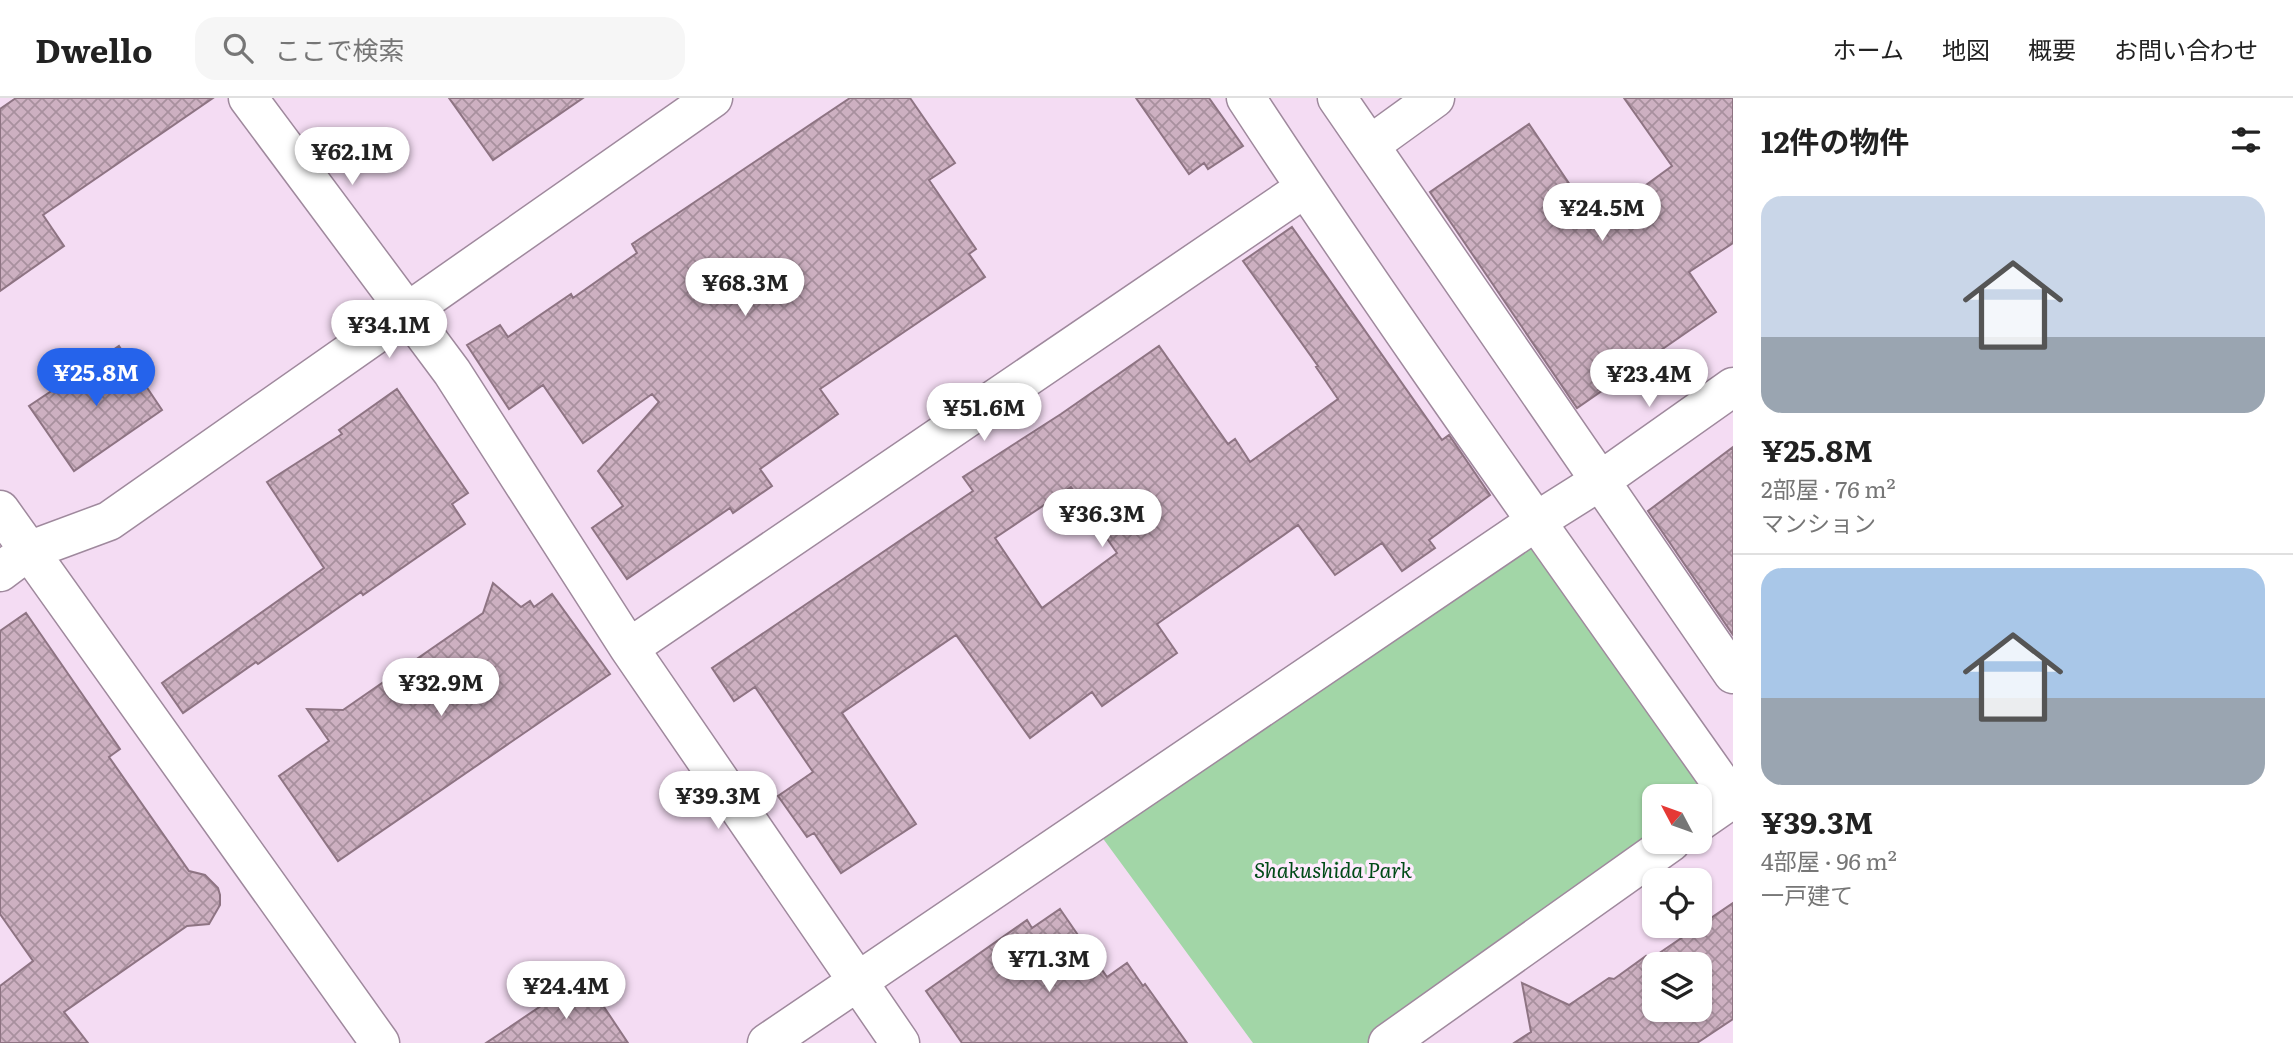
<!DOCTYPE html>
<html lang="ja">
<head>
<meta charset="utf-8">
<style>
	:root { --surface:#fff; --page:#f6f6f6; --text:#222; --muted:#767676; --line:#e0e0e0; --accent:#2563eb }
	body { margin:0; font-family:Literata,"Noto Sans JP",serif; background:var(--page); color:var(--text); height:100vh; display:flex; flex-direction:column; font-size:26px; white-space:nowrap }
	* { box-sizing:border-box; margin:0 }
	p { font-size:23px; color:var(--muted) }
	.icon { flex:none; width:38px; height:38px; fill:none; stroke:currentColor; stroke-width:2; stroke-linecap:round; stroke-linejoin:round }
	.map { position:relative; flex:1; overflow:hidden }
	.details { display:flex; flex-direction:column; background:var(--surface); width:560px }
	.details>* { flex:none }
	.needle { width:46px; rotate:311deg }
	.tools { position:absolute; left:1642px; top:686px; display:grid; gap:14px }
	.tools a { display:grid; place-items:center; width:70px; height:70px; border-radius:14px; background:var(--surface); box-shadow:0 2px 5px #0004; font-size:35px }
	.price { position:absolute; translate:-50% -60px; padding:0 16px; border-radius:24px; background:#fff; color:#222; font-size:23px; line-height:46px; filter:drop-shadow(0 2px 4px #0008) }
	.price::after { content:''; position:absolute; left:50%; top:42px; width:21px; height:16px; margin-left:-10px; background:inherit; clip-path:polygon(0 0,100% 0,50% 100%) }
	.price.selected { background:var(--accent); color:#fff }
	ul { padding:0; list-style:none }
	li { display:grid; align-content:center; gap:14px; height:371px; padding:0 28px }
	li+li { border-top:2px solid var(--line) }
	li span { display:grid; place-items:center; height:217px; border-radius:21px; color:#555 }
	li>.icon { margin-inline-start:auto }
	span .icon { width:126px; height:126px; fill:#fffc; stroke-width:1 }
	li b { font-size:30px }
	h2 { display:flex; justify-content:space-between; align-items:center; height:84px; padding:0 28px; font-size:30px }
	header { display:flex; align-items:center; gap:42px; box-sizing:border-box; height:98px; padding:0 35px; background:var(--surface); border-bottom:2px solid var(--line) }
	header strong { font-size:33px }
	nav { display:flex; gap:38px; margin-inline-start:auto; font-size:24px }
	.search { width:490px; height:63px; background:var(--page); display:flex; align-items:center; gap:18px; box-sizing:border-box; padding:0 24px; border-radius:21px; color:var(--muted); font-size:26px }
	main { display:flex; flex:1; min-height:0 }
	.map>svg:first-child { display:block }
	.park { fill:#a2d6a7 }
	.building { fill:url(#building-cross-hatch); stroke:#8e7483; stroke-width:2; fill-rule:evenodd }
	.lines { fill:none; stroke-linecap:round; stroke-linejoin:round }
	.minor-casing { stroke:#9f899d; stroke-width:41 }
	.minor { stroke:#fff; stroke-width:38 }
	.labels { text-anchor:middle; dominant-baseline:central; stroke-width:7; stroke-linejoin:round; paint-order:stroke }
	.park-label { font-size:21px; font-style:italic; fill:#004a17; stroke:#ffebfe }
</style>
</head>
<body>
<header>
<strong>Dwello</strong>
<div class="search"><svg class="icon" aria-label="search" viewBox="0 0 24 24"><circle cx="10" cy="10" r="6"/><path d="M15 15l6 6"/></svg>ここで検索</div>
<nav><a>ホーム</a><a>地図</a><a>概要</a><a>お問い合わせ</a></nav>
</header>
<main>
<div class="map">
<svg width="1733" height="945" viewBox="0 0 1733 945">
	<defs>
		<pattern id="building-cross-hatch" width="8" height="8" patternUnits="userSpaceOnUse" patternTransform="scale(1.75)"><rect width="8" height="8" fill="#cdb0c1"/><path d="M0 0l8 8M0 8l8-8" fill="none" stroke="#a8909e"/></pattern>
	</defs>
	<rect width="100%" height="100%" fill="#f4dcf3"/>
	<path class="park" d="M1536,431L1726,695L1699,714V698H1654V744L1373,945H1253L1096,731Z"/>
	<path class="building" d="M16,0H213L43,117L64,148L0,193V11Z
		M449,0H583L493,62Z
		M850,0H910L955,65L929,82L976,151L969,156L985,179L820,291L838,316L760,371L772,388L733,415L730,410L627,481L592,430L623,408L598,373L659,304L652,296L583,345L543,287L509,311L467,247L500,227L508,239L571,196L573,200L637,155L632,146Z
		M1136,0H1209L1243,48L1208,71L1204,65L1189,76Z
		M1624,0H1733V145L1689,174L1716,214L1577,310L1430,94L1529,26L1595,124L1672,68Z
		M1292,129L1442,342L1449,337L1490,397L1429,442L1435,450L1402,473L1382,445L1335,477L1298,427L1157,526L1177,555L1102,608L1092,594L1030,640L956,537L842,615L916,726L841,775L814,735L807,739L778,698L813,674L755,589L734,603L712,570L973,393L963,379L1061,316L1159,248L1228,346L1235,341L1250,364L1338,301L1316,269L1318,268L1243,163ZM1071,389L1117,455L1042,510L995,440Z
		M119,248L162,312L74,373L29,308Z
		M397,291L468,395L452,406L465,426L363,497L361,494L258,566L256,564L183,615L162,585L324,470L267,384L342,336L339,332Z
		M1733,349V537L1648,413Z
		M493,485L521,509L530,503L534,509L552,496L610,576L338,763L279,678L329,643L307,611L343,612L483,515Z
		M26,515L120,651L109,659L189,773L205,777L218,790L220,797V807L209,826L187,828L64,914L88,945H0V888L33,863L0,816V533Z
		M1733,805V921L1697,945H1514L1531,934L1522,885L1569,907L1609,880L1614,881L1646,858L1649,862ZM1654,866H1699V912H1654Z
		M1060,811L1107,879L1127,865L1143,888L1145,886L1187,945H962L926,893L1027,822L1032,830Z
		M584,879L628,945H486Z"/>
	<g class="lines">
		<g class="minor-casing">
			<path id="minor" d="M248,0L452,274L629,550L900,945
				M1246,0C1402,238 1569,469 1733,702
				M1337,0L1733,576
				M1370,47L1435,0
				M0,412L380,945
				M0,474L28,453L109,423L713,0
				M629,550L1305,90
				M1699,724L1732,701
				M767,945L1535,424L1600,383L1733,289
				M1388,945L1671,744"/>
		</g>
		<use href="#minor" class="minor"/>
	</g>
	<g class="labels">
		<g class="park-label">
			<text x="1333" y="770">Shakushida Park</text>
		</g>
	</g>
</svg>
<div class="tools">
<a><svg class="needle" viewBox="-14 -14 28 28"><path d="M0-13l5 13h-10z" fill="#e53935"/><path d="M0 13l5-13h-10z" fill="#767676"/></svg></a>
<a><svg class="icon" aria-label="locate" viewBox="0 0 24 24"><circle cx="12" cy="12" r="6"/><path d="M12 2v4M12 18v4M2 12h4M18 12h4"/></svg></a>
<a><svg class="icon" aria-label="layers" viewBox="0 0 24 24"><path d="M12 4l9 5-9 5-9-5zM3 14l9 5 9-5"/></svg></a>
</div>
<b class="price" style="left:352px;top:89px">¥62.1M</b>
<b class="price" style="left:1602px;top:145px">¥24.5M</b>
<b class="price" style="left:745px;top:220px">¥68.3M</b>
<b class="price" style="left:389px;top:262px">¥34.1M</b>
<b class="price selected" style="left:96px;top:310px">¥25.8M</b>
<b class="price" style="left:1649px;top:311px">¥23.4M</b>
<b class="price" style="left:984px;top:345px">¥51.6M</b>
<b class="price" style="left:1102px;top:451px">¥36.3M</b>
<b class="price" style="left:441px;top:620px">¥32.9M</b>
<b class="price" style="left:718px;top:733px">¥39.3M</b>
<b class="price" style="left:1049px;top:896px">¥71.3M</b>
<b class="price" style="left:566px;top:923px">¥24.4M</b>
</div>
<section class="details">
<h2>12件の物件<svg class="icon" aria-label="filters" viewBox="0 0 24 24"><path d="M4 7h16M4 17h16"/><circle cx="9" cy="7" r="2"/><circle cx="15" cy="17" r="2"/></svg></h2>
<ul>
<li><span style="background:linear-gradient(#c9d6e8 65%,#9aa5b1 0)"><svg class="icon" aria-label="home" viewBox="0 0 24 24"><path d="M3 11l9-7 9 7M6 9v11h12V9"/></svg></span><div><b>¥25.8M</b><p>2部屋 · 76 m²</p><p>マンション</p></div></li>
<li><span style="background:linear-gradient(#a9c7e8 60%,#9aa5b1 0)"><svg class="icon" aria-label="home" viewBox="0 0 24 24"><path d="M3 11l9-7 9 7M6 9v11h12V9"/></svg></span><div><b>¥39.3M</b><p>4部屋 · 96 m²</p><p>一戸建て</p></div></li>
</ul>
</section>
</main>
</body>
</html>
